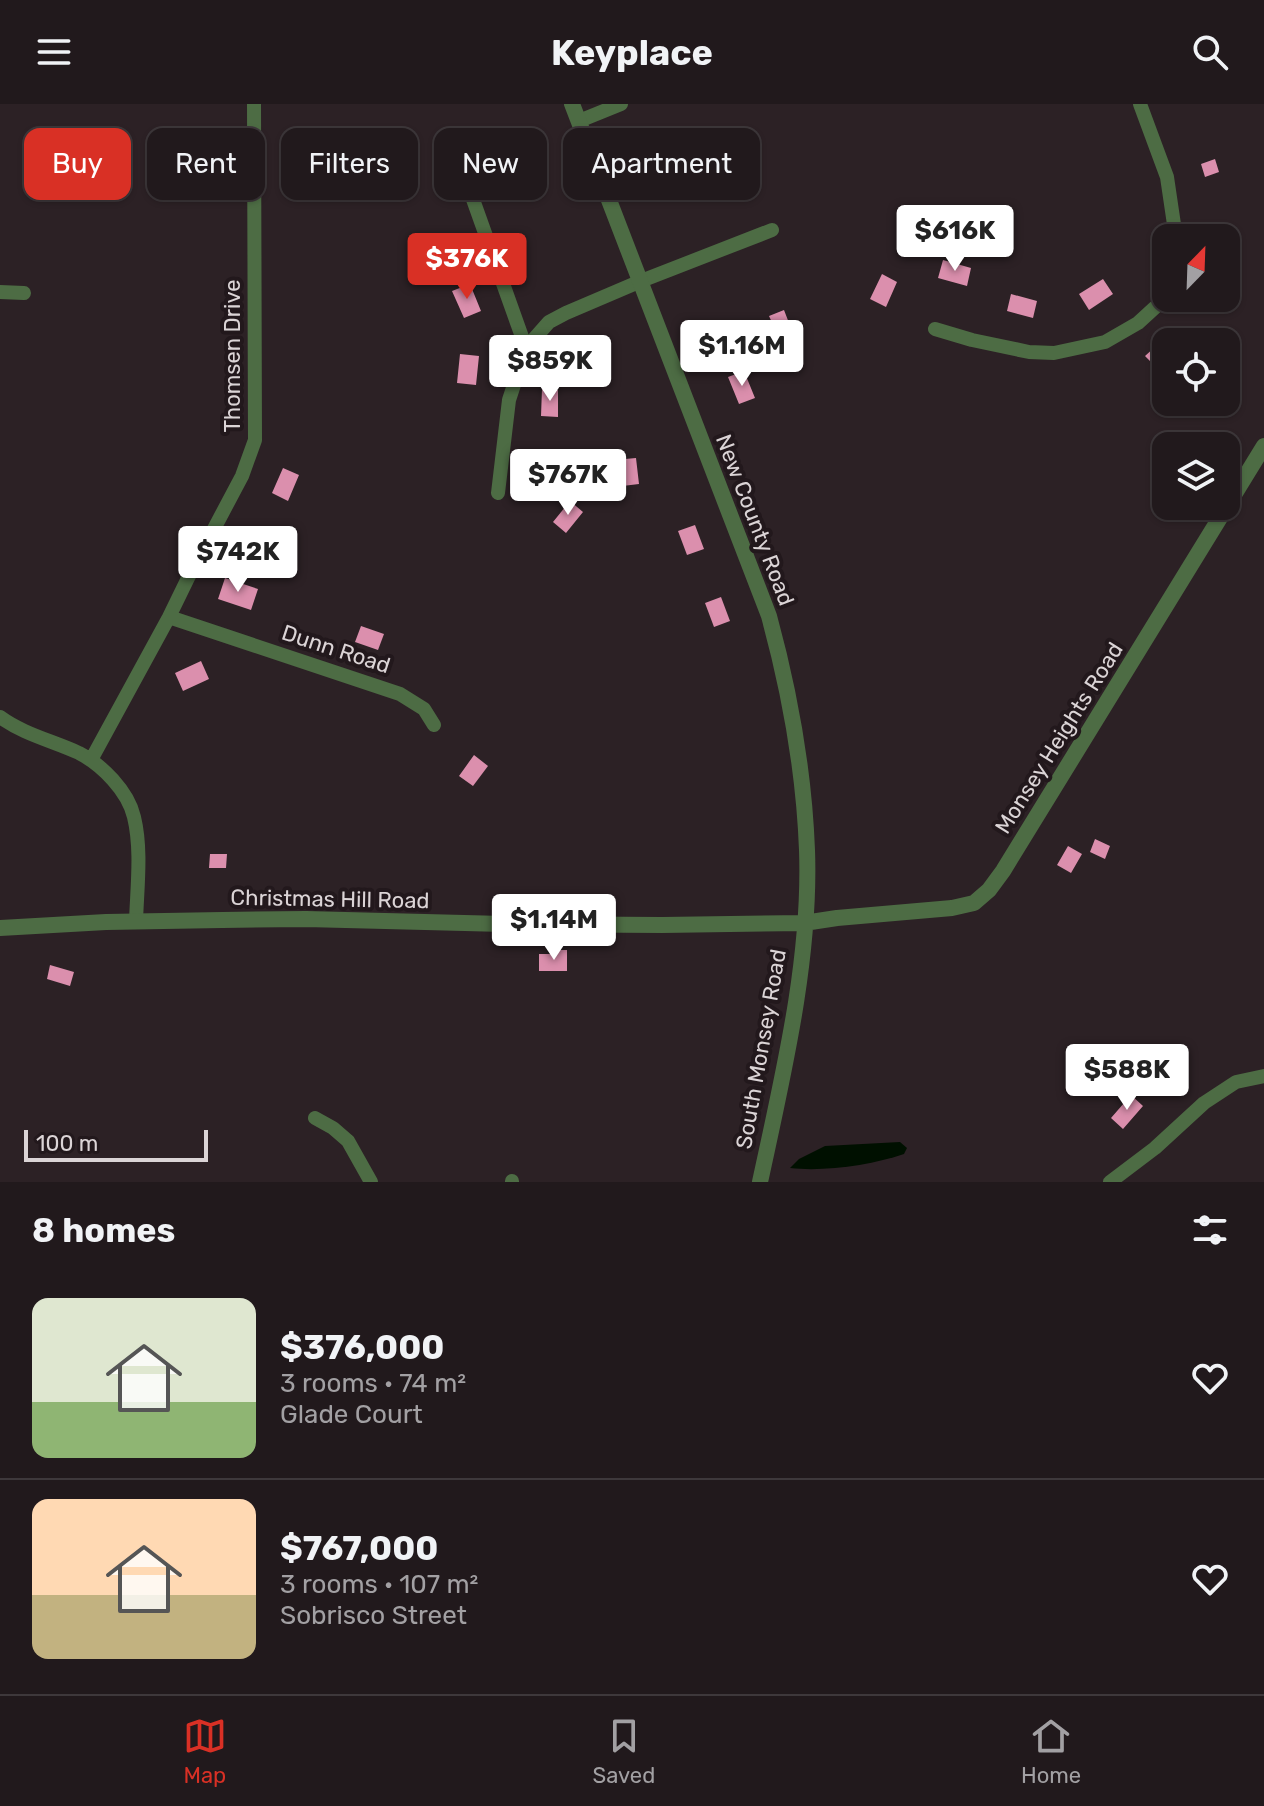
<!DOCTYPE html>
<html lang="en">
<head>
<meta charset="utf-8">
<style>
	:root { --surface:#21191c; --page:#2d2629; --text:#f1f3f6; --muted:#a2a0a3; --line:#3e383b; --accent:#d93025 }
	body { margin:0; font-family:Rubik,sans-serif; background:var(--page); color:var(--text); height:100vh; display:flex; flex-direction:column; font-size:30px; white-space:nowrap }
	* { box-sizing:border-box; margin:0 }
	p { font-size:26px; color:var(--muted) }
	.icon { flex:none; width:44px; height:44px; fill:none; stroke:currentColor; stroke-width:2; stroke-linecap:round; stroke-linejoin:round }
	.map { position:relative; height:1078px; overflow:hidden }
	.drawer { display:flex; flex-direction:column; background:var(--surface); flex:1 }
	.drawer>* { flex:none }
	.top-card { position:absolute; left:24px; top:24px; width:800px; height:72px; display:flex; gap:16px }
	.needle { width:52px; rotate:23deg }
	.fabs { position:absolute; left:1152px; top:120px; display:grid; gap:16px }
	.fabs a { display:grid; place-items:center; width:88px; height:88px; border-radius:16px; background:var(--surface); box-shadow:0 2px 6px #0004,0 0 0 2px var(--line); font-size:40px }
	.scale { position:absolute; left:24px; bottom:20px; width:184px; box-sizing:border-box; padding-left:8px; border:4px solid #dbd4d6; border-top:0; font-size:22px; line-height:28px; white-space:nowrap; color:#dbd4d6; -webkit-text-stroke:6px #22181c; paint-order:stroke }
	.price { position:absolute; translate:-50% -68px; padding:0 18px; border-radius:8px; background:#fff; color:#222; font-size:26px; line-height:52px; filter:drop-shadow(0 2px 4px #0008) }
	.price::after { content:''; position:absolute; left:50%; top:48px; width:24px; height:18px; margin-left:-12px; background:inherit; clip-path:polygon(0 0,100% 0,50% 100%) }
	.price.active { background:var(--accent); color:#fff }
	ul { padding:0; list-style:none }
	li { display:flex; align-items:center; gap:24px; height:200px; padding:0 32px }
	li+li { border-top:2px solid var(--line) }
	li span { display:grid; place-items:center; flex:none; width:224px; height:160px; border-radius:16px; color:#555 }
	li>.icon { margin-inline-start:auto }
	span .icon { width:96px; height:96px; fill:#fffc; stroke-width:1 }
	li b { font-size:34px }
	h2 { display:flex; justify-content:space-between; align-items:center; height:96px; padding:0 32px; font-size:34px }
	.pill { padding:0 28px; border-radius:16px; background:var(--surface); box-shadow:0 2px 6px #0004,0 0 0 2px var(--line); font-size:28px; line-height:72px }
	.pill.active { background:var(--accent); color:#fff }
	header { display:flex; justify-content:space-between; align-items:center; height:104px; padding:0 32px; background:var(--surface); font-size:36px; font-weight:700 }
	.menu { display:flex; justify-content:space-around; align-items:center; height:112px; border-top:2px solid var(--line); background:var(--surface); font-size:22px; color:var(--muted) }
	.menu a { display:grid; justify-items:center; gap:4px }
	.menu .active { color:var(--accent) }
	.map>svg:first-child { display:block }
	.water { fill:#001000 }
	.building { fill:#db8fad }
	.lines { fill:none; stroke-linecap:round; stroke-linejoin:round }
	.minor { stroke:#4d6c44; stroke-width:14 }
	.tertiary { stroke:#4d6c44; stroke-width:16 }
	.labels { text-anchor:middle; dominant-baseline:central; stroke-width:8; stroke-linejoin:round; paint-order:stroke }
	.street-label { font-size:22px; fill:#dbd4d6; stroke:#22181c }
</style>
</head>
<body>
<header><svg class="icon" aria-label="menu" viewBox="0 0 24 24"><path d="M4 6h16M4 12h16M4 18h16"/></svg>Keyplace<svg class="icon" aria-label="search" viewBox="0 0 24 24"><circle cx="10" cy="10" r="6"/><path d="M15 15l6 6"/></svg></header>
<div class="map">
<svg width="1264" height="1078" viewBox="0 0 1264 1078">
	<rect width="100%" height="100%" fill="#2c2125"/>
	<path class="water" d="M900,1038L907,1044L904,1050C872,1061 824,1068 790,1064L799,1055L825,1042Z"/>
	<path class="building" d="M1215,55L1219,68L1205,73L1201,60Z
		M943,156L971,164L967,182L938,174Z
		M882,170L897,178L886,203L870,195Z
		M1103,175L1113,190L1089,206L1079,190Z
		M470,180L481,207L464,214L452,187Z
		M1011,190L1037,197L1033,214L1007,207Z
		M784,206L789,219L775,225L769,212Z
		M1166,233V258L1158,265L1145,252Z
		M460,250L479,252L476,281L457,279Z
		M744,267L755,294L739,300L728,273Z
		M542,285L558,286V313L541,312Z
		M636,354L639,380L606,384L603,357Z
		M283,364L299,371L288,397L272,389Z
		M570,397L583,408L566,429L553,418Z
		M695,421L704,445L687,451L678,427Z
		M225,474L258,485L251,506L218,495Z
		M721,493L730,517L714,523L705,499Z
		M361,522L384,530L378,546L355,538Z
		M201,557L209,575L183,587L175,569Z
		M474,651L488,662L473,682L459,672Z
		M1095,735L1110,742L1105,755L1090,748Z
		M1068,742L1082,750L1071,769L1057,761Z
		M210,750H227L226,764H209Z
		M556,846H567V867H539V850H556Z
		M50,861L74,868L70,882L47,875Z
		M1131,991L1143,1002L1123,1025L1111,1014Z"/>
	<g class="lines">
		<path class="minor" d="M1140,0L1167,73L1176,134
			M579,17L621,0
			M455,45L526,244
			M0,188L24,189
			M935,225L972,236L1029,248L1054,249L1105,238L1138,219L1162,197L1166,187
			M498,389L509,296L526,244L549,218L566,209L641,177L772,126
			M169,513L400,590L424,605L434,621
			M0,613C23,630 53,637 79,649C102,661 128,687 134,713C142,746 137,784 136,818
			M91,656L169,513L189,472L242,372L255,336L254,0
			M315,1014L333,1024L348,1037L371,1078
			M512,1078V1077
			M1110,1078L1155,1044L1204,999L1236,978L1264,972"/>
		<path class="tertiary" d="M572,0L769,512C790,589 804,666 807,746C811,856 783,971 760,1078
			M0,824L106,818L222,816L306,815L504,820L662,821L804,819L837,814L952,804L974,799L989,786L1003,767L1264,342"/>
	</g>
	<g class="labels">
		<g class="street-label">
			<text transform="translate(232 252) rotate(-90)">Thomsen Drive</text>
			<text transform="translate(755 416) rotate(69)">New County Road</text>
			<text transform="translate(336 545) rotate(18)">Dunn Road</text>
			<text transform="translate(1059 634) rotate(-58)">Monsey Heights Road</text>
			<text transform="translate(330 795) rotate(1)">Christmas Hill Road</text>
			<text transform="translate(761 945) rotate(-80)">South Monsey Road</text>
		</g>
	</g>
</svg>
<div class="fabs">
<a><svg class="needle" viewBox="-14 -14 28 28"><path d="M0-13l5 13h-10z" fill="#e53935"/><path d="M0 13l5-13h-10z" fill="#a2a0a3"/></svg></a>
<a><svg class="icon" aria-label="locate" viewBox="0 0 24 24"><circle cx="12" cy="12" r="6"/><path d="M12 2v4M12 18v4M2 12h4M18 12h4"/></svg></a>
<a><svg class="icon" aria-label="layers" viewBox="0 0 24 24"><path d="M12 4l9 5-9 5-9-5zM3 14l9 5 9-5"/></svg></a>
</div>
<div class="scale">100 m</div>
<b class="price" style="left:955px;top:169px">$616K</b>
<b class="price active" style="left:467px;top:197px">$376K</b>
<b class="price" style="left:742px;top:284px">$1.16M</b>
<b class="price" style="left:550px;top:299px">$859K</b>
<b class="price" style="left:568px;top:413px">$767K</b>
<b class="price" style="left:238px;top:490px">$742K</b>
<b class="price" style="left:554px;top:858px">$1.14M</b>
<b class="price" style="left:1127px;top:1008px">$588K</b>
<div class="top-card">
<a class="pill active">Buy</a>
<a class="pill">Rent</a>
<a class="pill">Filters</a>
<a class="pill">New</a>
<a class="pill">Apartment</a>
</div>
</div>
<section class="drawer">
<h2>8 homes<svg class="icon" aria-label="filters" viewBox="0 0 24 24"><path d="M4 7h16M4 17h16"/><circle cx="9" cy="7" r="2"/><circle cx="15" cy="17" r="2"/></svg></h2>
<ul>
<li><span style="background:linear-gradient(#dfe7d0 65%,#8fb573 0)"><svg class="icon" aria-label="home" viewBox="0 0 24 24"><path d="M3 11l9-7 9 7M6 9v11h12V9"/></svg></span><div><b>$376,000</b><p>3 rooms · 74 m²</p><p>Glade Court</p></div><svg class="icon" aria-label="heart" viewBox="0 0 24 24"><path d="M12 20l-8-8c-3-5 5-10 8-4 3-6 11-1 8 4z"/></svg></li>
<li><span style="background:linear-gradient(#ffd9b3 60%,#c2b280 0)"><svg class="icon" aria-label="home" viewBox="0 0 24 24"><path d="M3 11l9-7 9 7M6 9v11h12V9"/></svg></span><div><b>$767,000</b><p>3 rooms · 107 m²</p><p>Sobrisco Street</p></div><svg class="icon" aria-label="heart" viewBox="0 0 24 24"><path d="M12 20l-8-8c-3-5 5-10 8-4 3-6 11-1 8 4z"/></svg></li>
</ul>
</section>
<nav class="menu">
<a class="active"><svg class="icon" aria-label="map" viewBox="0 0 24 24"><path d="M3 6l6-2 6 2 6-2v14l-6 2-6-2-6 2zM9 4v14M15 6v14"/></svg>Map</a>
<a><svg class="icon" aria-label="saved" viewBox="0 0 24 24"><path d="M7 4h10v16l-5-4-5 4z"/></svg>Saved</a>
<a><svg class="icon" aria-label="home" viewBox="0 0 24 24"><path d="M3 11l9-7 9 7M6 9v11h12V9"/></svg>Home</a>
</nav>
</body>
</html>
